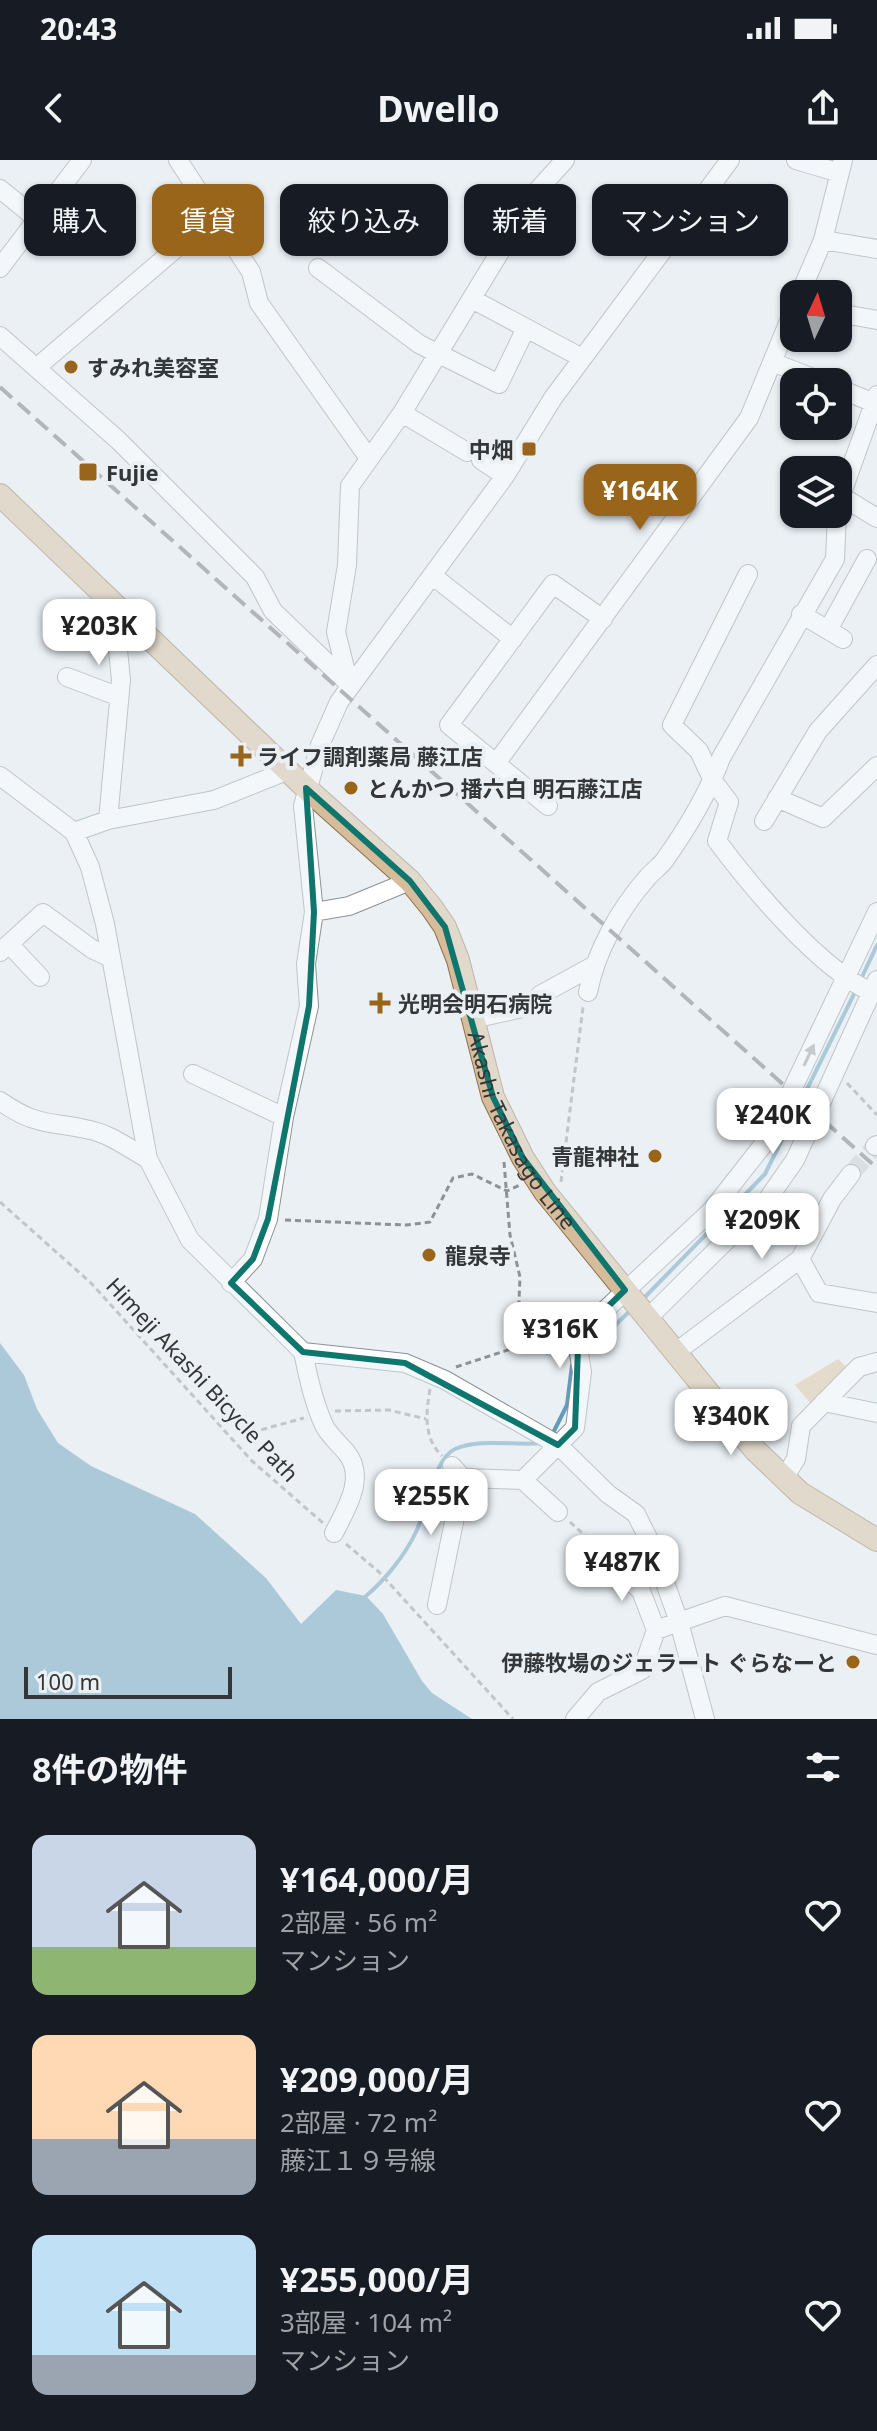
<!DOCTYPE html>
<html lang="ja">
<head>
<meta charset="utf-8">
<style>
	:root { --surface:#171b24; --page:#20242c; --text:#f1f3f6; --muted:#9ea1a6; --accent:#98651a }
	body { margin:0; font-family:"Noto Sans","Noto Sans JP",sans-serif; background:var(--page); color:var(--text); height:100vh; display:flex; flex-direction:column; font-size:30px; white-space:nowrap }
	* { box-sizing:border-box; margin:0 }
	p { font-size:26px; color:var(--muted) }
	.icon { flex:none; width:44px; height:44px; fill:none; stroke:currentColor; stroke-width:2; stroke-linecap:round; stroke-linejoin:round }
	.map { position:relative; height:1559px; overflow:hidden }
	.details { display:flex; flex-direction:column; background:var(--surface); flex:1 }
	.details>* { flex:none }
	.top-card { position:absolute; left:24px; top:24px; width:830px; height:72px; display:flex; gap:16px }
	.needle { width:52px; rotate:4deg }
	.tools { position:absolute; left:780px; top:120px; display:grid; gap:16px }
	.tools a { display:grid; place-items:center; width:72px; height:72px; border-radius:16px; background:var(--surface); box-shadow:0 2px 6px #0004; font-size:40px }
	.scale { position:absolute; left:24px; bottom:20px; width:208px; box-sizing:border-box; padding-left:8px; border:4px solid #343637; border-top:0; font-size:22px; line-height:28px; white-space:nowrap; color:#343637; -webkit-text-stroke:6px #eaf0f4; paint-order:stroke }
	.price { position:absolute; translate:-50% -68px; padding:0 18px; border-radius:16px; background:#fff; color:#222; font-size:26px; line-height:52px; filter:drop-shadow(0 2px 4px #0008) }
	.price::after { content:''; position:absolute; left:50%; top:48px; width:24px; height:18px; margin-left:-12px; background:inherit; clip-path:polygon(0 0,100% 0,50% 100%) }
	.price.on { background:var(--accent); color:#fff }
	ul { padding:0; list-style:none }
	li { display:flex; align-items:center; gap:24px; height:200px; padding:0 32px }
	li span { display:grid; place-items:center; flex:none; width:224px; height:160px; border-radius:16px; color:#555 }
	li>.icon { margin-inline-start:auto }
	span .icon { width:96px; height:96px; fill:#fffc; stroke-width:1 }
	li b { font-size:34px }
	h2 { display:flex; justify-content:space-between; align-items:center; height:96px; padding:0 32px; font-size:34px }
	.tag { padding:0 28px; border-radius:16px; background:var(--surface); box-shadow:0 2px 6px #0004; font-size:28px; line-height:72px }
	.tag.on { background:var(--accent); color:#fff }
	.status { display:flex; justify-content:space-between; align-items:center; height:56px; padding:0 40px; background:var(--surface); direction:ltr }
	.status svg { height:22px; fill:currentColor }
	header { display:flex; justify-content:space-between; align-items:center; height:104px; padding:0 32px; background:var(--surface); font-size:36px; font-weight:700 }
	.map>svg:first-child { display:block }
	.green { fill:#e1c19c }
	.water { fill:#629abb }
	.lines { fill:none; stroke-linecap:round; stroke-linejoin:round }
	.stream { stroke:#629abb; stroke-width:4 }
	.minor-tunnel { stroke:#c6cbce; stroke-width:18; stroke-dasharray:18 9; stroke-linecap:butt }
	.minor-casing { stroke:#8c9195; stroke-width:20 }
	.major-casing { stroke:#8d704c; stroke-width:24 }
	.path { stroke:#8e9294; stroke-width:3; stroke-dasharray:6 4; stroke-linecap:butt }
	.minor { stroke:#fff; stroke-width:18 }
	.major { stroke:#d7bc9b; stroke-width:22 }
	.rail { stroke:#6c6f71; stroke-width:4; stroke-dasharray:16 8; stroke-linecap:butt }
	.oneway { fill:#9a9a9b }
	.marked { fill:none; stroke:#0f766e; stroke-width:6; stroke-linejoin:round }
	.poi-dot { fill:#98651a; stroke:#eaf0f4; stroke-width:3 }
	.labels { text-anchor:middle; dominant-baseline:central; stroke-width:8; stroke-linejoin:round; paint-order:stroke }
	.poi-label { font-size:22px; font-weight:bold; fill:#343637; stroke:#eaf0f4; text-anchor:start }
	.street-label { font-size:22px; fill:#343637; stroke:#eaf0f4 }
</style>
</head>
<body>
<div class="status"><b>20:43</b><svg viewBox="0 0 49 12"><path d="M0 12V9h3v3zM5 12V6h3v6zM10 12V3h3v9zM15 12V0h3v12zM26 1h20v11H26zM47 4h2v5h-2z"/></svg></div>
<header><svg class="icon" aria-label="back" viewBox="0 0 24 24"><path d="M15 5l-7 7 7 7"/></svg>Dwello<svg class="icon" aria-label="share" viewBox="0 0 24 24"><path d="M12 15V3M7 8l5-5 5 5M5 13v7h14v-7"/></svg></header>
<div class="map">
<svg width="877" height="1559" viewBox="0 0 877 1559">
	<rect width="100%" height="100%" fill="#eaf0f4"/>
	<path class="green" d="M838,1199L850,1210L812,1245L795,1225Z"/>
	<path class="water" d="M0,1183L24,1215L37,1249L58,1283L91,1306L195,1354L266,1418L301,1464L336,1430L366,1436L383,1454L422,1521L432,1533L472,1559H0Z"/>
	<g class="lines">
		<path class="stream" d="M861,819L877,785
			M643,1139L765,1014L856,830
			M585,1194L631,1150
			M552,1275L567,1245L572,1205
			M366,1436C386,1419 405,1395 416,1372C426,1351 434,1298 455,1289C480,1278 515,1286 542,1283"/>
		<path class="minor-tunnel" d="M851,1014L875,986"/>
		<g class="minor-casing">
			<path id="minor" d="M178,0L251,112L259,143L368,297
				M796,0L840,13
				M0,29L37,59
				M823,80L877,89
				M0,108L82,0
				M318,108L419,184L499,224L526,168
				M800,134L823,80L843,0
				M472,139L582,198
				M838,153L877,160
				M0,176L118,280L255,417L273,451L348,523
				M772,202L823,222
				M36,208L214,56
				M838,228L874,243
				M402,253L467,292
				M481,300L505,316
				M841,336L877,358
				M838,344L877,235
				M748,414L672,565L699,591L713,621L729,642L717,681C753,729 818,807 871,832
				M433,416L513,479
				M801,454L843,479
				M828,470L867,399
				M67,517L117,536
				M349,524L336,472L347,405L350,326L402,253L537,31L565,0
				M497,602L749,258L794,149
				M0,616L74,672L90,707L105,764L148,999L190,1080L303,1192L405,1203L445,1220L558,1285L608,1334L636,1354L652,1386L679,1462L705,1559
				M777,638L823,658L877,606
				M548,646L449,565L553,424L603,459
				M108,660L121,520L116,470L125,453
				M764,661L818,571L877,505
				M74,672L108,660L214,640L289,610
				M314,752L349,746L410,721
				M9,784L40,817
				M0,792L43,753L92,789L111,798
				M588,832C596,791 619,750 647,718C652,712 659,707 664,701C686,670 708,634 721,598L835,399L837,354
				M473,859L531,846L540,835L593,806
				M193,914L284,957
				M0,941C37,967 50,961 90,970C110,974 130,989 148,999
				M875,986L877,985
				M800,1099L819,1133L877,1143
				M231,1123L253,1099L268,1059L284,957L309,846L306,804L314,752L303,646L320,585L339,542L505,316L553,238L730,0
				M648,1158L767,1040L795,1000L877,820
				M303,1192C308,1216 313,1240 323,1263C327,1274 339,1283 346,1292C367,1317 346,1349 334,1373
				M676,1192L800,1099L832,1039L851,1014
				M824,1242L877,1253
				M452,1306L463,1318L523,1320L558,1352
				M784,1318L796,1299L801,1266L859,1207L877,1202
				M523,1320L575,1268L582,1212L578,1187L589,1165L712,1050L770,976L877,752
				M611,1402L641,1431L656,1470
				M437,1445L463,1318
				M575,1559L598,1532L642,1510L656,1470L725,1446L877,1485"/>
		</g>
		<g class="major-casing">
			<g id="major">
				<path id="s1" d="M0,335L306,628L410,721L432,748L445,767L458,800L493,937L523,998L545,1032L755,1290L800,1333L877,1380"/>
			</g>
		</g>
		<path class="path" d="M847,923L877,955
			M504,1002L510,1075L520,1117L517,1187
			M561,1022L583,847
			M0,1042L91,1123L252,1301L323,1363
			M285,1060L406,1065L430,1062L453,1018L472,1014L507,1031L520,1025
			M456,1207L517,1187L564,1196
			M430,1229C426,1254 423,1277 442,1296
			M335,1251L389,1250L426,1259
			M242,1275L304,1258
			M570,1362L600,1389
			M346,1384L379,1412L513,1559"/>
		<use href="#minor" class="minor"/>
		<use href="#major" class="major"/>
		<path class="rail" d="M0,227L877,1008"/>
	</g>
	<defs><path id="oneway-solid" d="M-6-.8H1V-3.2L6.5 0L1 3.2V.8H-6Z" transform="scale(2)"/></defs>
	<use class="oneway" href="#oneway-solid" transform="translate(809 895) rotate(-65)"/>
	<path d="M0 0H877V1559H0ZM306,628L410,721L445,767L493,937L523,998L625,1130L589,1165L578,1187L575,1268L558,1285L405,1203L303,1192L231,1123L253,1099L268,1059L309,846L314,752Z" fill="#eaf0f4" fill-opacity=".55" fill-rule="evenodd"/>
	<path class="marked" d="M306,628L410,721L445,767L493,937L523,998L625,1130L589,1165L578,1187L575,1268L558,1285L405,1203L303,1192L231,1123L253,1099L268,1059L309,846L314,752Z"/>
	<g class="poi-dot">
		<circle cx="71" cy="207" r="8"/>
		<rect x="521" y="281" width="16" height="16" rx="4"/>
		<rect x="78" y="302" width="20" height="20" rx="4"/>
		<path d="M237 584h8v8h8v8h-8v8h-8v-8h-8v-8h8z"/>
		<circle cx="351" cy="628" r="8"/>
		<path d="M376 831h8v8h8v8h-8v8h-8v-8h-8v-8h8z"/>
		<circle cx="655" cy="996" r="8"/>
		<circle cx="429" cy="1095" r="8"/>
		<circle cx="853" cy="1502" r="8"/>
	</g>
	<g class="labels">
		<g class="poi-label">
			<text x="87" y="207">すみれ美容室</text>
			<text x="513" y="289" text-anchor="end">中畑</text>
			<text x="106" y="312">Fujie</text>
			<text x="257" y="596">ライフ調剤薬局 藤江店</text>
			<text x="367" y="628">とんかつ 播六白 明石藤江店</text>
			<text x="398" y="843">光明会明石病院</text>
			<text x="639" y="996" text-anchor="end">青龍神社</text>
			<text x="445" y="1095">龍泉寺</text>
			<text x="837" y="1502" text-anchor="end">伊藤牧場のジェラート ぐらなーと</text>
		</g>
		<g class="street-label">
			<text stroke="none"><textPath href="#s1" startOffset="840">Akashi Takasago Line</textPath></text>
			<text transform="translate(203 1219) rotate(47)">Himeji Akashi Bicycle Path</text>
		</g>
	</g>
</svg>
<div class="tools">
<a><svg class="needle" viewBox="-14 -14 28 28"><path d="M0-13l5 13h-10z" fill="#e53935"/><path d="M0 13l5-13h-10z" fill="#9ea1a6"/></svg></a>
<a><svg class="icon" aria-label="locate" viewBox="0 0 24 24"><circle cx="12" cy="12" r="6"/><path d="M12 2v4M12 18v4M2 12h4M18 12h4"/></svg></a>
<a><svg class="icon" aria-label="layers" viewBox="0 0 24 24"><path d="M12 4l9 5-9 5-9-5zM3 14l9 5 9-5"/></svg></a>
</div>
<div class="scale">100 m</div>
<b class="price on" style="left:640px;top:372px">¥164K</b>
<b class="price" style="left:99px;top:507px">¥203K</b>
<b class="price" style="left:773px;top:996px">¥240K</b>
<b class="price" style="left:762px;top:1101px">¥209K</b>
<b class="price" style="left:560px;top:1210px">¥316K</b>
<b class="price" style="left:731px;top:1297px">¥340K</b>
<b class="price" style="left:431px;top:1377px">¥255K</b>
<b class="price" style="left:622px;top:1443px">¥487K</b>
<div class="top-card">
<a class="tag">購入</a>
<a class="tag on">賃貸</a>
<a class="tag">絞り込み</a>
<a class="tag">新着</a>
<a class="tag">マンション</a>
</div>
</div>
<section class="details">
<h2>8件の物件<svg class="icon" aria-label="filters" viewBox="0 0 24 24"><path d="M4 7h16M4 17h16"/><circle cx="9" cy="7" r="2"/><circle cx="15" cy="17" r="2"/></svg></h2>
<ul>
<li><span style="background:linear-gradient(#c9d6e8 70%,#8fb573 0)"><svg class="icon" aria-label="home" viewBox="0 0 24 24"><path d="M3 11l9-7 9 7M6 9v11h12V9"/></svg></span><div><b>¥164,000/月</b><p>2部屋 · 56 m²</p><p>マンション</p></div><svg class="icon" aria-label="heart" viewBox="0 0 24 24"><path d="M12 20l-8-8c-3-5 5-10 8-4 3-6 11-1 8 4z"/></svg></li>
<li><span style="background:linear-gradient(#ffd9b3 65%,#9aa5b1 0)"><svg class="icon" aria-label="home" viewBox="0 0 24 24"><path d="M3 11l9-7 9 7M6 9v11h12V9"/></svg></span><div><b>¥209,000/月</b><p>2部屋 · 72 m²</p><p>藤江１９号線</p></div><svg class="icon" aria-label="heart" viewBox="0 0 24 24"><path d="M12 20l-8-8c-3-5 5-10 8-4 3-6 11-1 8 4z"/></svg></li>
<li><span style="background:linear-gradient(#bfe0f5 75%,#9aa5b1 0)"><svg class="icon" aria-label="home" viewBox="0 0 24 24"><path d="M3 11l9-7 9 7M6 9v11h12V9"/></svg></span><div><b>¥255,000/月</b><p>3部屋 · 104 m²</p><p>マンション</p></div><svg class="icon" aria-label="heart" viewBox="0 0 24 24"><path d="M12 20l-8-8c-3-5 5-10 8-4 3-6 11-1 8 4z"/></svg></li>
</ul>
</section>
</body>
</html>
